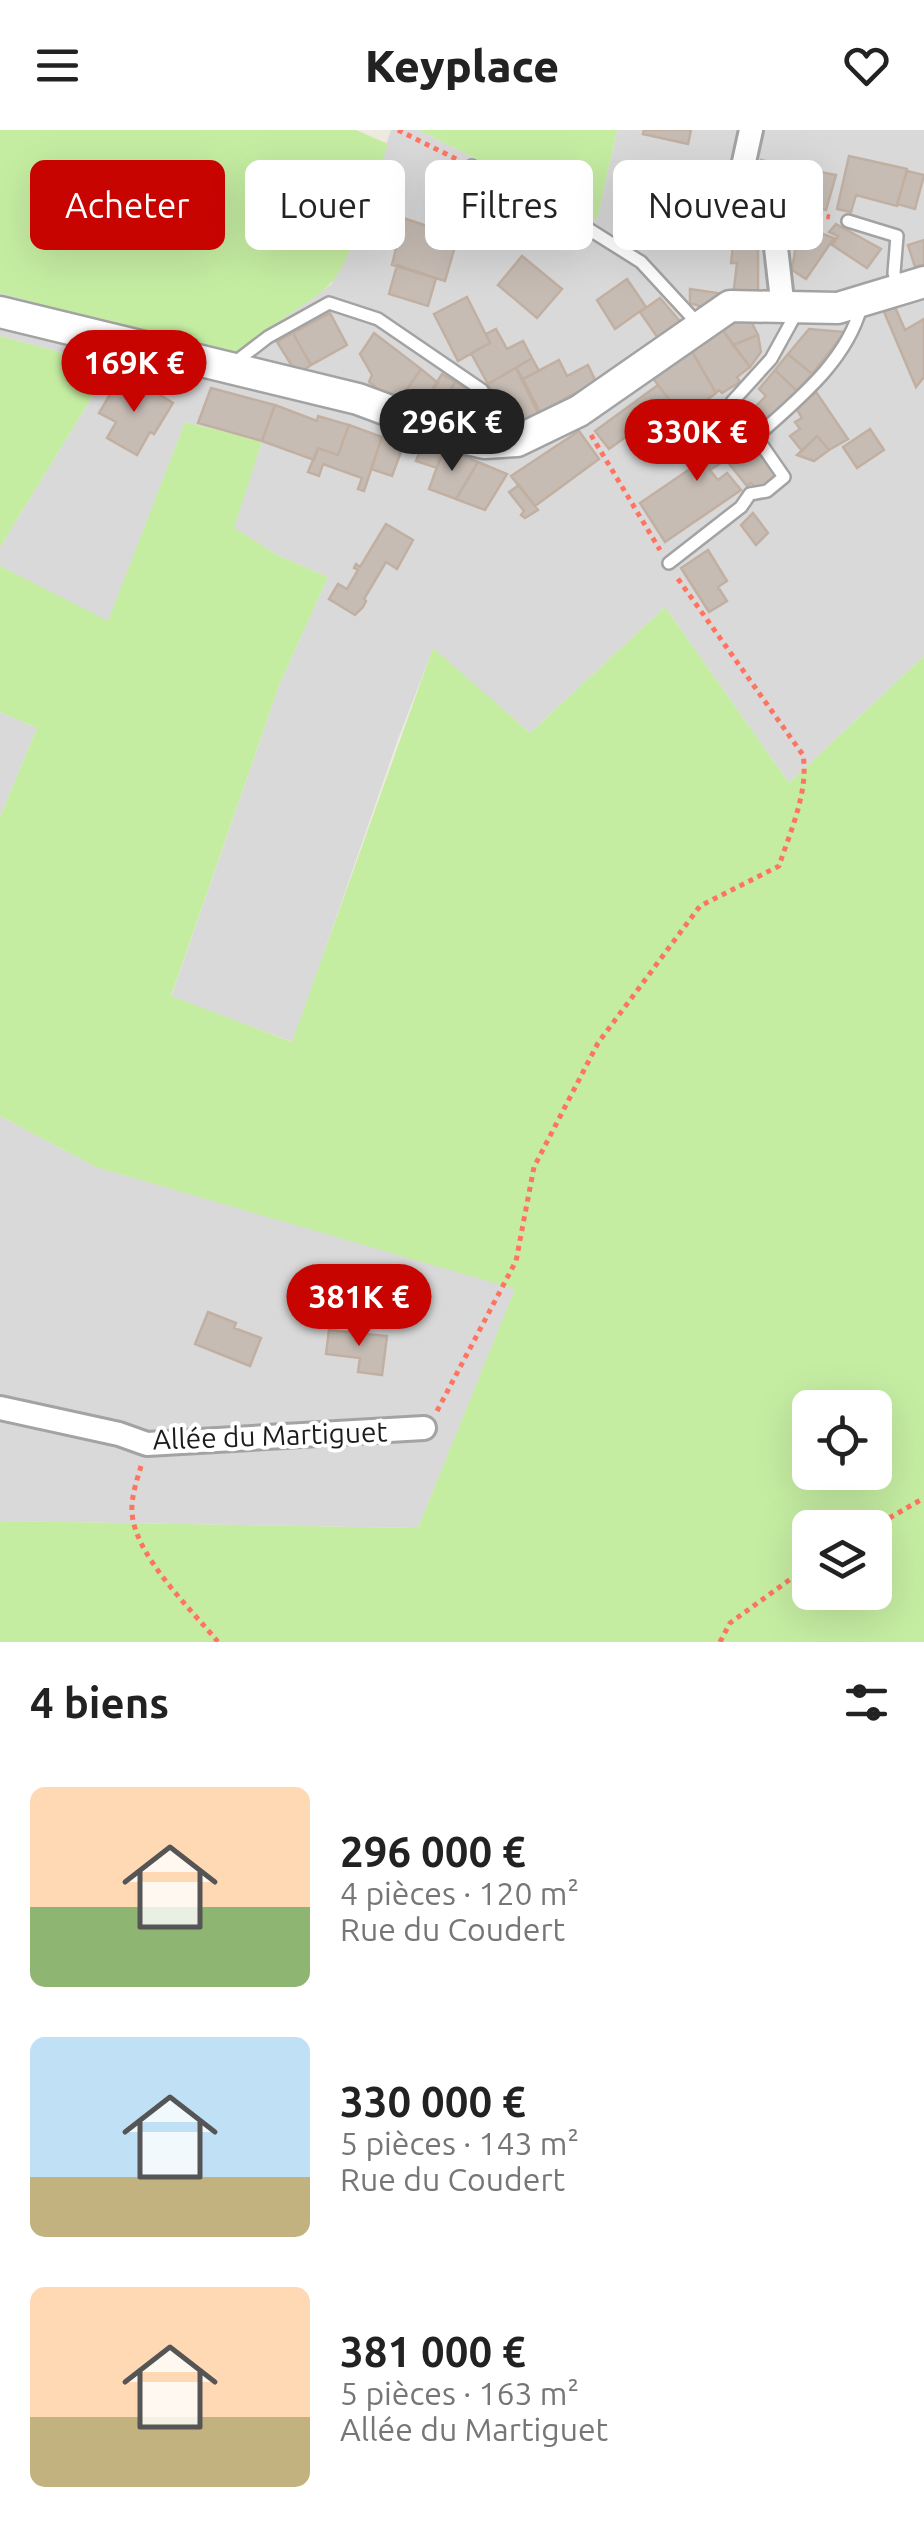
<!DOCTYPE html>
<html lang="fr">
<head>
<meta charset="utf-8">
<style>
	:root { --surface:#fff; --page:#f2f2f2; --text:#222; --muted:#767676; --accent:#c80400 }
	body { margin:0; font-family:Ubuntu,sans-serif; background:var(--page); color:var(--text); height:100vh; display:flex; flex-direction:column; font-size:38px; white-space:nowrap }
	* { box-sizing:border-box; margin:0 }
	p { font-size:32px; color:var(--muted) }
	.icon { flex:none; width:55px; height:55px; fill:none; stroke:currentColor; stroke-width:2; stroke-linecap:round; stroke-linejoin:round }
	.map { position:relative; height:1512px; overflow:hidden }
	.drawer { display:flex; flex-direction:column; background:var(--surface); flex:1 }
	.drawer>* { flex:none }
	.hud { position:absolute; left:30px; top:30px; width:865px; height:90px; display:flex; gap:20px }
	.controls { position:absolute; left:792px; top:1260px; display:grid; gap:20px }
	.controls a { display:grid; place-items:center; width:100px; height:100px; border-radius:15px; background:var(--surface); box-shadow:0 10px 40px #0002; font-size:50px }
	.price { position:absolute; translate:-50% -85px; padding:0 22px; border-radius:35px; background:var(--accent); color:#fff; font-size:32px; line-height:65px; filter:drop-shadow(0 2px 5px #0008) }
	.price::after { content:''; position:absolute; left:50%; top:60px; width:30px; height:22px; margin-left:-15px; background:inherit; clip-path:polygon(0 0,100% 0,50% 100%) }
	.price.active { background:#222; color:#fff }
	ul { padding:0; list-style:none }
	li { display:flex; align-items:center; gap:30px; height:250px; padding:0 30px }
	li span { display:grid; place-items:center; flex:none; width:280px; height:200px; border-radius:15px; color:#555 }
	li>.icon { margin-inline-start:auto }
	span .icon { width:120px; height:120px; fill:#fffc; stroke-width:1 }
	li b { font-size:42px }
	h2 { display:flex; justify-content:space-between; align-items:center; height:120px; padding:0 30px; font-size:42px }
	.pill { padding:0 35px; border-radius:15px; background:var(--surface); box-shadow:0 10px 40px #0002; font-size:35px; line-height:90px }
	.pill.active { background:var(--accent); color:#fff }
	header { display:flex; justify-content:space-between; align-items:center; height:130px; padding:0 30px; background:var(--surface); font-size:45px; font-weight:800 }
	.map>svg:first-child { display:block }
	.residential { fill:#dad9d9 }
	.grass { fill:#c5eda2; fill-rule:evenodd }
	.building { fill:#c6bcb4; stroke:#c1b0a2; stroke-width:2.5 }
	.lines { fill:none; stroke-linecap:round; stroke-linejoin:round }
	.service-casing { stroke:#a3a3a3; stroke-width:16 }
	.minor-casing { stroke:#a3a3a3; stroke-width:28 }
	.tertiary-casing { stroke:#a3a3a3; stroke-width:35 }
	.path { stroke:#ff7461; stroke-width:5; stroke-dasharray:5 5; stroke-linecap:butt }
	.service { stroke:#fff; stroke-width:11 }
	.minor { stroke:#fff; stroke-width:22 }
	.tertiary { stroke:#fff; stroke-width:30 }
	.labels { text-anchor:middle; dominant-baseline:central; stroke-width:8; stroke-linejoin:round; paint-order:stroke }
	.street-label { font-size:28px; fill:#1c1c1c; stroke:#fff }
</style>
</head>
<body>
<header><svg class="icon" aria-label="menu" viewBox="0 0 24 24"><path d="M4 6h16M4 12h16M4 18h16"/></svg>Keyplace<svg class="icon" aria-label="heart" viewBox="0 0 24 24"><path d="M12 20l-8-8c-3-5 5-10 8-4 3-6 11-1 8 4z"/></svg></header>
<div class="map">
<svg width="924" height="1512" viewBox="0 0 924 1512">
	<rect width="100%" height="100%" fill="#eeeae0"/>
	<path class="residential" d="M391,0H419L597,90L617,0H924V526L789,653L665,477L530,603L433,519L398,609L293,912L171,867L280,553L328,447L277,425L233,398L262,311L185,292L108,492L0,436V417L111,236L0,206V163L234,228L253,206L331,155L360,96Z
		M0,582L37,598L0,687Z
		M0,986L96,1037L516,1158L418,1398L0,1391Z"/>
	<path class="grass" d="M0,0H356L388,14C378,45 350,138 327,157C297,183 261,198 234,228L0,163Z
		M419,0H617L597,90Z
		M0,206L111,236L0,417Z
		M185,292L262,311L234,398L277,425L328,447L280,553L171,866L292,912L433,518L530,603L665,477L789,653L924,526V1512H0V1391L418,1398L515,1159L96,1037L0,986V687L37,598L0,582V436L108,491ZM810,1278H875V1342H810ZM810,1398H875V1462H810Z"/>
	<path class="building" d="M644,0H691L688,14L643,4Z
		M849,26L907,39L897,76L856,65L851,82L837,79Z
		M761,30L804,39L797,72L755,60Z
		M804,39L836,45L826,80L797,72Z
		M907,41L924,45L915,79L897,74Z
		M403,88L458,106L445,151L392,135Z
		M836,94L881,119L867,138L832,115L838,106L829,102Z
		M799,95L834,108L806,149L792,140Z
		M924,110V134L915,137L908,115Z
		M733,115L758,118V170L733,167L737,133H731Z
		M522,126L562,159L537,188L498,155Z
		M397,135L436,148L428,176L389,164Z
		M627,149L646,177L615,199L597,170Z
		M690,159L724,164L709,179L690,173Z
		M467,167L490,213L458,231L434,184Z
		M660,168L684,196L662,214L640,182Z
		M895,177L905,200L924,189V247L916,257L884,182Z
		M330,183L347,215L311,235L293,203Z
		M748,185L758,205L733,215L720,196Z
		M720,196L750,237L737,247L740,252L722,263L719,260L716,263L690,218Z
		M496,199L507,219L523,211L532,228L488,254L471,223L490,213L486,204Z
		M809,199L845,202L812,244L788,224Z
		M293,203L311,235L297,244L277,212Z
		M374,203L421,239L397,274L369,252L372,245L360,224Z
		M758,205L761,222L750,237L733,215Z
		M690,218L716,263L683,288L652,247Z
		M788,224L812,244L797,261L775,240Z
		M532,228L539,241L523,249L516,238Z
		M559,230L567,246L588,235L596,252L540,282L523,249Z
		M516,238L538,283L511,297L488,254Z
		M421,239L438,253L418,279L397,274Z
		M775,240L797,261L769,290L755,277L766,266L759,259Z
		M442,244L455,252L438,282L423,274Z
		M118,251L134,260L139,252L173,273L154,304L150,302L137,325L107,308L116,292L99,283Z
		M455,252L474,262L478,269L468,296L438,282Z
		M658,255L683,288L640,322L627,306L609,319L595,301Z
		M211,258L275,275L262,311L198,293Z
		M816,262L848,309L829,320L817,306L802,321L790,306L800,299L795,292L802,288L796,278Z
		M275,275L317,291L318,286L349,295L338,325L318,318L314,330L262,311Z
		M731,286L749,308L727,331L724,327L719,330L721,333L710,340L718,350L727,343L741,360L665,412L640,373L706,328L696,315Z
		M682,289L692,302L666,322L656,309Z
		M349,295L382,307L364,361L358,359L362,348L323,334L319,346L308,342L318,318L338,325Z
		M870,299L884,320L857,338L843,317Z
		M579,301L599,329L535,376L511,346Z
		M817,306L829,320L814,331L797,325Z
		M382,307L404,314L392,346L371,339Z
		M749,308L778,345L757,360L751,353L747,356L727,331Z
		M424,311L444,318L437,338L416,331Z
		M444,318L478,332L456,369L429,359Z
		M478,332L507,344L485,380L456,369Z
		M519,355L538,380L525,388L521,385L524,381L509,362Z
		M753,383L768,403L756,415L741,395Z
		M386,394L413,410L397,439L386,432L364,469L366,471L363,477L355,485L329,469L338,454L347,459L358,440L354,438L356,434L360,437Z
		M708,420L727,451L718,457L727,471L709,482L681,438Z
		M208,1182L236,1193L234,1198L261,1208L250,1236L195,1214Z
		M329,1200L387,1206L382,1245L358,1242L360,1228L326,1224Z"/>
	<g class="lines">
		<g class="service-casing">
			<path id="service" d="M472,36L571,88L641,132L700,196
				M848,91L897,106L894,143L898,156
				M234,233L268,207L329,173L378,189L482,260L504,307
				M756,307C797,270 846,232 861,177
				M669,433L741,377L750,364L767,361L784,347L732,272L771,229L798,180"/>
		</g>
		<g class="minor-casing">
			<path id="minor" d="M751,0L740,50L774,100L783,179
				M0,1278L119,1304L147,1314L424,1298"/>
		</g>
		<g class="tertiary-casing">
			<path id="tertiary" d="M0,182L358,269L463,308L484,313L517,311L579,281L730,176L838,178L924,152"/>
		</g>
		<path class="path" d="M398,0L458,30
			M787,80L830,87
			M591,305L660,420
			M437,1281L516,1131L534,1037L598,913L700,776L779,736C790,702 809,661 803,625L676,446
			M141,1336C137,1350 131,1367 132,1382C134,1425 191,1479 218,1512
			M872,1398L924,1368
			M720,1512L730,1493L810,1435"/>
		<use href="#service" class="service"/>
		<use href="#minor" class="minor"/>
		<use href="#tertiary" class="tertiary"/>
	</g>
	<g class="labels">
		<g class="street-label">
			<text transform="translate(270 1305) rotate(-2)">Allée du Martiguet</text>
		</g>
	</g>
</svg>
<div class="controls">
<a><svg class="icon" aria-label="locate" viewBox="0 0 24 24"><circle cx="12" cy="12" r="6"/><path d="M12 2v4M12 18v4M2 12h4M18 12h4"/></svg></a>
<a><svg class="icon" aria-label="layers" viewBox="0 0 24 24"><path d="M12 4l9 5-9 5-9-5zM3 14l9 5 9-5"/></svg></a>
</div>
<b class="price" style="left:134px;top:285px">169K €</b>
<b class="price active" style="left:452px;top:344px">296K €</b>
<b class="price" style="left:697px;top:354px">330K €</b>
<b class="price" style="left:359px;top:1219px">381K €</b>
<div class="hud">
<a class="pill active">Acheter</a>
<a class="pill">Louer</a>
<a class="pill">Filtres</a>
<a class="pill">Nouveau</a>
</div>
</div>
<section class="drawer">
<h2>4 biens<svg class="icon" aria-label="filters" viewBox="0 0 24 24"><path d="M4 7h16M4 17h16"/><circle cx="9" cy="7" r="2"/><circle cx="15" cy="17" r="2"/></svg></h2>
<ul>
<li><span style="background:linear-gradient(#ffd9b3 60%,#8fb573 0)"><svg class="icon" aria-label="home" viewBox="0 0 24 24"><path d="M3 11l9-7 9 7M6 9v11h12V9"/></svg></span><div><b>296 000 €</b><p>4 pièces · 120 m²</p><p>Rue du Coudert</p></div></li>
<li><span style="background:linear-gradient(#bfe0f5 70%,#c2b280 0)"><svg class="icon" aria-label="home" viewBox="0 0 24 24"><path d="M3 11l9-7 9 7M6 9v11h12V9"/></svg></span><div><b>330 000 €</b><p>5 pièces · 143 m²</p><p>Rue du Coudert</p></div></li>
<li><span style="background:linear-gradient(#ffd9b3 65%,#c2b280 0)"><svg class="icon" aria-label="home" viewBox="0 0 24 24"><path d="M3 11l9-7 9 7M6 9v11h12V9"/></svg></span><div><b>381 000 €</b><p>5 pièces · 163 m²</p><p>Allée du Martiguet</p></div></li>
</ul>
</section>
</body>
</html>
